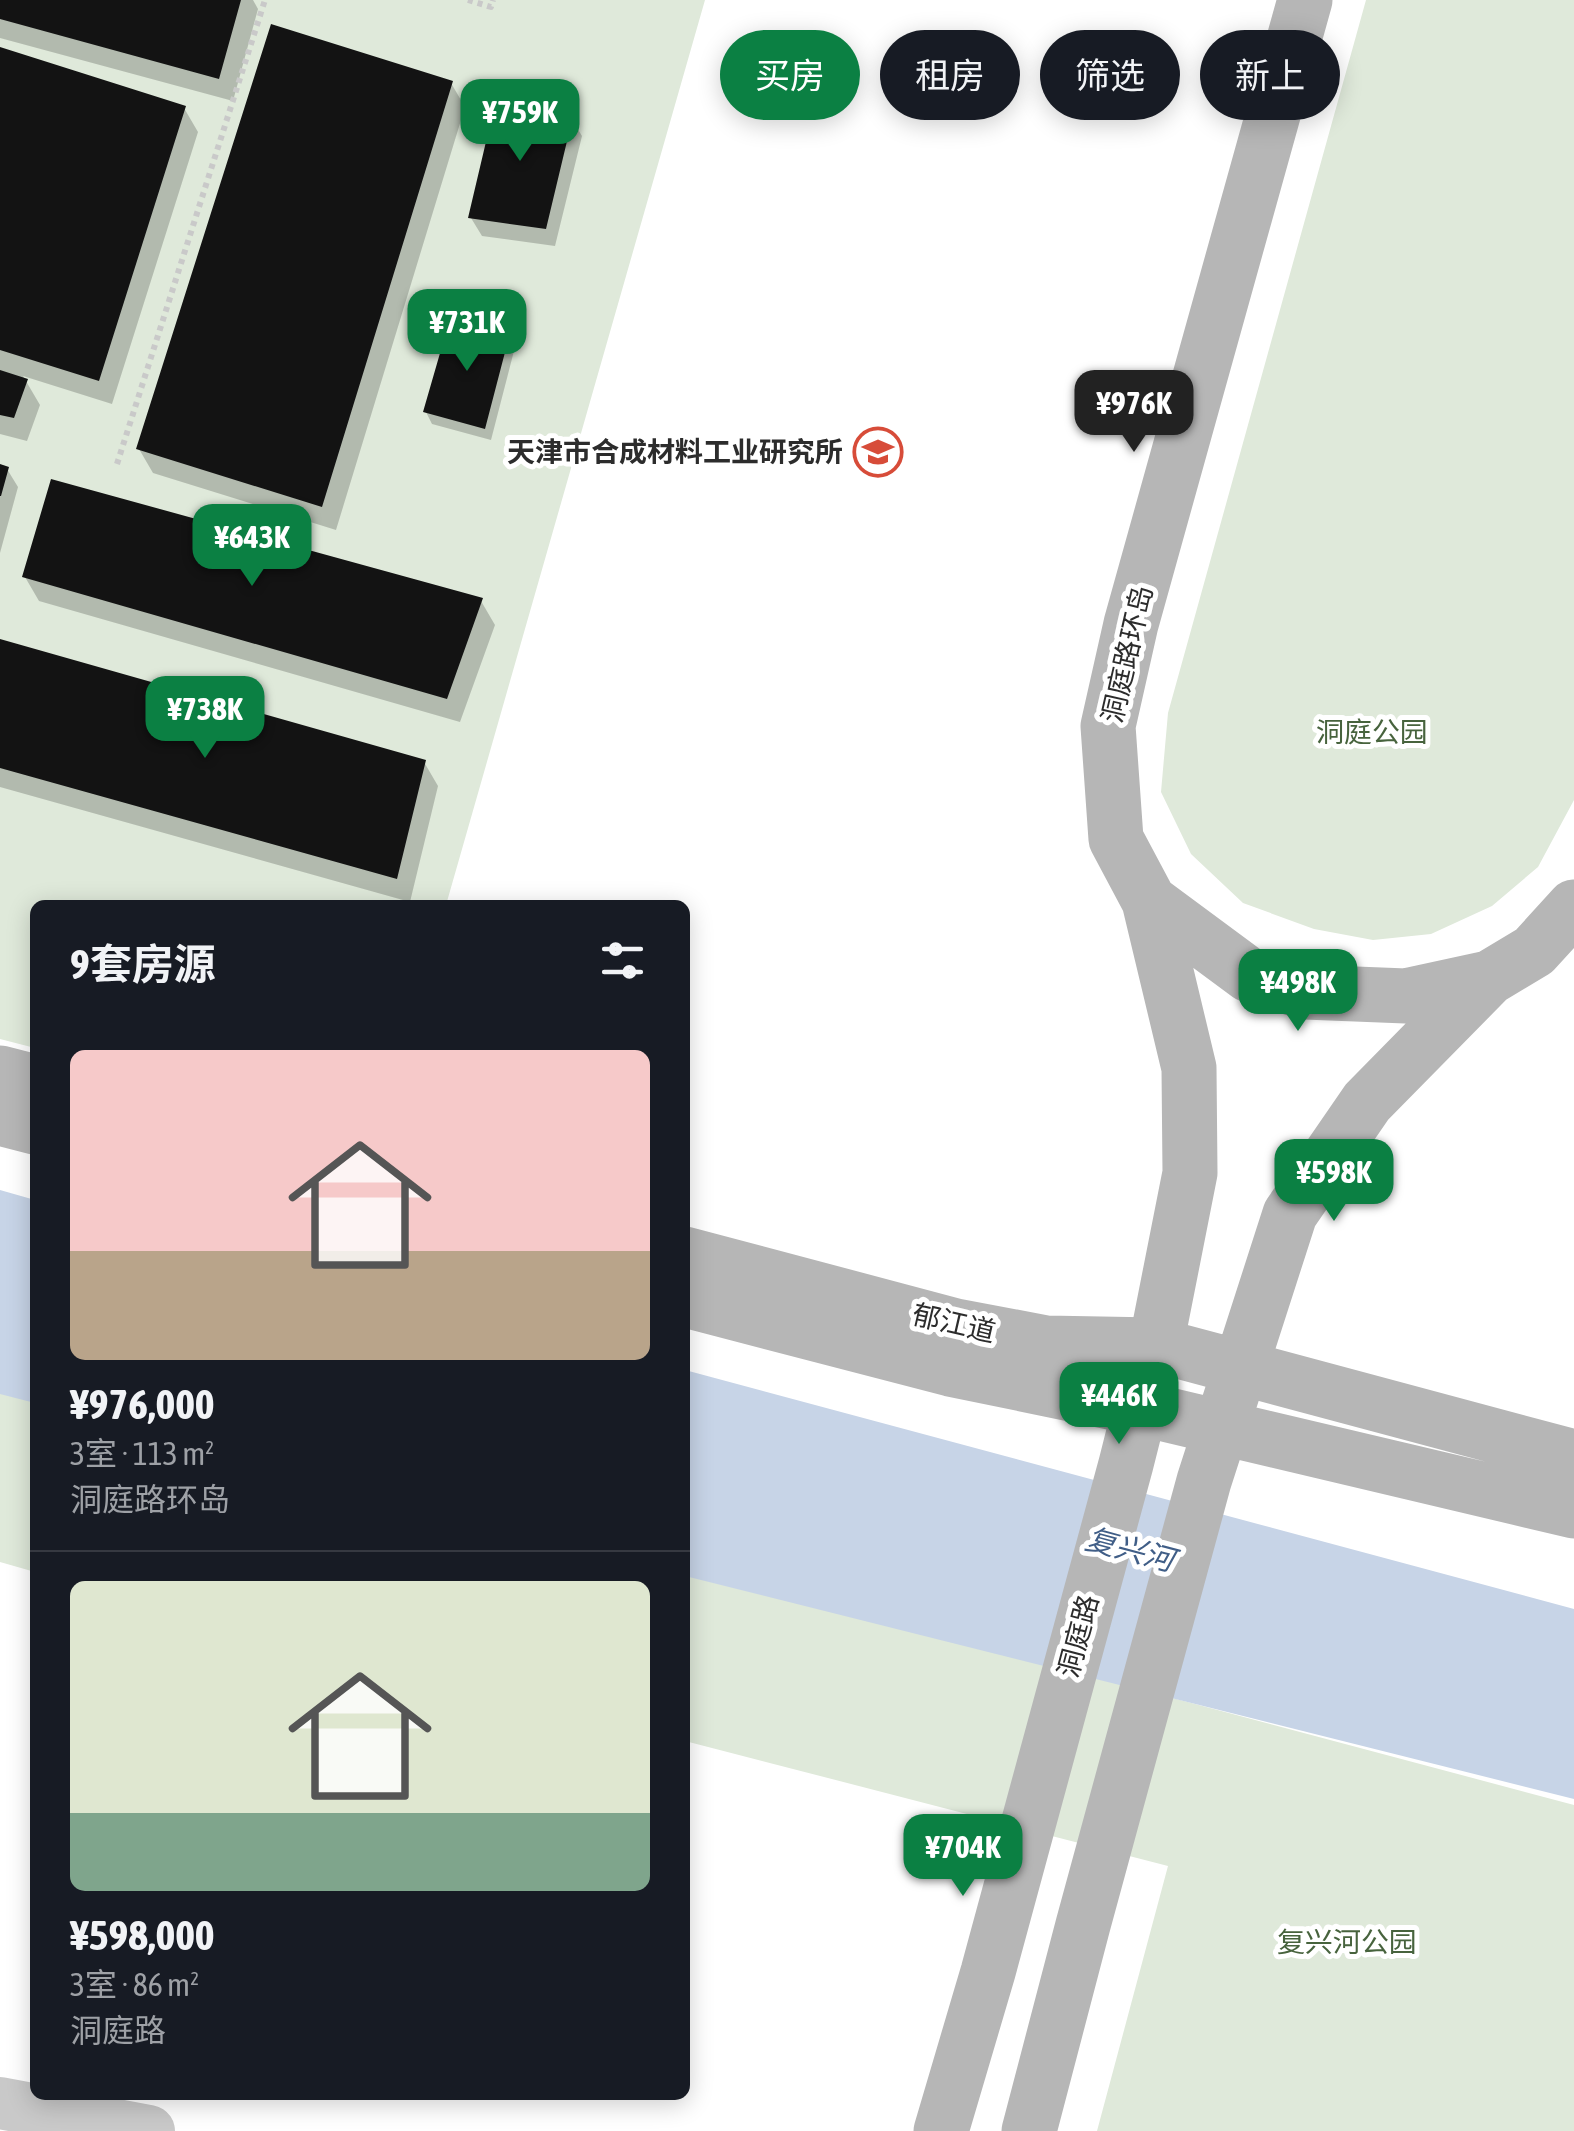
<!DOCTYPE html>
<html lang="zh">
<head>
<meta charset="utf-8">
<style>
	:root { --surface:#171b24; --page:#242831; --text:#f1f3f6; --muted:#9ea1a6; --line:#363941; --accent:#0b8043 }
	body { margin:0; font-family:"Asap Condensed","Noto Sans SC",sans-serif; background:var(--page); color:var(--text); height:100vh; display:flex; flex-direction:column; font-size:38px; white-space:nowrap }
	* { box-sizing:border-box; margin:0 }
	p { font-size:32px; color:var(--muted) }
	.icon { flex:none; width:55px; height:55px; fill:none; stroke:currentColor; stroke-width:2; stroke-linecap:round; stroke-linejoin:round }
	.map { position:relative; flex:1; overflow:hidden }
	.panel { position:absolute; left:30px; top:900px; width:660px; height:1200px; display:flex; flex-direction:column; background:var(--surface); border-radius:15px; box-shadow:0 5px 25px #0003 }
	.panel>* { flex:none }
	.hud { position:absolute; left:720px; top:30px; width:702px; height:90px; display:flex; gap:20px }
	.price { position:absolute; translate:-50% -85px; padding:0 22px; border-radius:20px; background:var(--accent); color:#fff; font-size:32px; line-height:65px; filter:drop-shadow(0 2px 5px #0008) }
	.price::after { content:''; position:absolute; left:50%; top:60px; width:30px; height:22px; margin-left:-15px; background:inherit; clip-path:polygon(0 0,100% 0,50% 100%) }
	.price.active { background:#222; color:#fff }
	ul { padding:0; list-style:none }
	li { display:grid; align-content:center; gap:20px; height:530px; padding:0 40px }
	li+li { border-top:2px solid var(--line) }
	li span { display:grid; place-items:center; height:310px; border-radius:15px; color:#555 }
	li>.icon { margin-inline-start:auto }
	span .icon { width:180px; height:180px; fill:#fffc; stroke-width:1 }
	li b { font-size:42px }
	h2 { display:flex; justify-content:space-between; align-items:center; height:120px; padding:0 40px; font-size:42px }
	.pill { padding:0 35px; border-radius:45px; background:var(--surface); box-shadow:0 5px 25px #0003; font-size:35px; line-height:90px }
	.pill.active { background:var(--accent); color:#fff }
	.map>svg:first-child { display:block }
	.green { fill:#dfe9da }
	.water { fill:#c7d4e7 }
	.shadow { fill:#0003 }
	.building { fill:#131313 }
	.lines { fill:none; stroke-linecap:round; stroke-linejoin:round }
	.path { stroke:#c9c9c9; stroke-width:6; stroke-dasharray:5 5; stroke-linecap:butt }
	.tertiary { stroke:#c9c9c9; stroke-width:52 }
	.secondary { stroke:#b6b6b6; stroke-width:55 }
	.labels { text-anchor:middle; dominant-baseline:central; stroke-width:10; stroke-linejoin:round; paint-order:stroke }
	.poi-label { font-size:28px; font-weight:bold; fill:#2c2c2c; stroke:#fff; text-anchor:end }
	.street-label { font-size:28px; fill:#2c2c2c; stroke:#fff }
	.park-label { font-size:28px; fill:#47633d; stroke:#fff }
	.water-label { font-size:30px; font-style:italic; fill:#405e87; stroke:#fff }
</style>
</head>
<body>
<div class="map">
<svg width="1574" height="2131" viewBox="0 0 1574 2131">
	<rect width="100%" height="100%" fill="#fff"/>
	<path class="green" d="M0,0H705L446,905H35V1048L0,1039Z
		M1366,0H1574V800L1538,867L1492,906L1431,934L1373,940L1314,929L1243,903L1191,854L1161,792L1168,713Z
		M0,1385L35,1394V1572L0,1562Z
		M685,1568L1574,1805V2131H1097L1168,1866L685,1741Z"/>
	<path class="water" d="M0,1190L35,1200V1403L0,1394Z
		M685,1370L1574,1609V1799L685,1576Z"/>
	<path class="shadow" d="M0,0H253L258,9L233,101L0,38Z
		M0,50L184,108L198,132L112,404L23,376L40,405L27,441L0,434Z
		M451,83L465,107L336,530L153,473L139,449Z
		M571,118L582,136L555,246L482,236L471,218Z
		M508,335L515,347L491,440L432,424L426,412Z
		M0,467L7,469L18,487L0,553Z
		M25,577L481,601L495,625L460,722L39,601Z
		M0,642L424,762L438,786L410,902L0,787Z"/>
	<path class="building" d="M0,0H241L219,79L0,19Z
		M271,24L453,81L322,507L136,449Z
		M0,47L186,106L99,381L0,350Z
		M497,95L573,116L546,229L468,218Z
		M449,322L510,333L485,429L423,412Z
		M0,370L28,379L14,418L0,415Z
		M0,464L9,467L1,496H0Z
		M51,479L483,598L447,699L22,577Z
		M0,639L426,760L397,879L0,768Z"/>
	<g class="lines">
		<path class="path" d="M468,0L491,7L493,0
			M117,464L265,0"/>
		<path class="tertiary" d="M0,2103L149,2131"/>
		<path class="secondary" d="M1305,0L1131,624L1108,726L1116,839L1149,901L1249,975L1305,992L1406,996L1489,978L1534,951L1574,907
			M0,1073L35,1082
			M0,1118L35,1127
			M685,1254L956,1326L1046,1343L1156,1345L1574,1457
			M685,1300L950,1369L1139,1408L1574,1511
			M941,2131L988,1972L1126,1464L1156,1345L1190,1173L1189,1068L1149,901
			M1029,2131L1083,1925L1204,1481L1290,1214L1367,1102L1489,978"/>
	</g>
	<defs>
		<g id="school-ring" transform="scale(2.5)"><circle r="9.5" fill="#fff" stroke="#d74c39" stroke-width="1.5"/><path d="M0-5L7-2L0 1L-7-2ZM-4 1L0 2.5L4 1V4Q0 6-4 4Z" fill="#d74c39"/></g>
	</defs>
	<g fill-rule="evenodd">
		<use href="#school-ring" x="878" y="452"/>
	</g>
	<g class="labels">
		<g class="poi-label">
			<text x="843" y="452">天津市合成材料工业研究所</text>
		</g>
		<g class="street-label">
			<text transform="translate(1127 654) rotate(-77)">洞庭路环岛</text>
			<text transform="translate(954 1323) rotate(13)">郁江道</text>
			<text transform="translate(1078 1636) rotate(-75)">洞庭路</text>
		</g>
		<g class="park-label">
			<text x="1372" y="732">洞庭公园</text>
			<text x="1347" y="1942">复兴河公园</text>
		</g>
		<g class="water-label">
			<text transform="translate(1130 1549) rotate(15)">复兴河</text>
		</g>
	</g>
</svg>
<b class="price" style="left:520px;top:164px">¥759K</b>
<b class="price" style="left:467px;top:374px">¥731K</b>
<b class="price active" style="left:1134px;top:455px">¥976K</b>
<b class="price" style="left:252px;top:589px">¥643K</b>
<b class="price" style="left:205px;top:761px">¥738K</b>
<b class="price" style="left:1298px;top:1034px">¥498K</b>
<b class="price" style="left:1334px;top:1224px">¥598K</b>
<b class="price" style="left:1119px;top:1447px">¥446K</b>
<b class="price" style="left:963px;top:1899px">¥704K</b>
<div class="hud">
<a class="pill active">买房</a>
<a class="pill">租房</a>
<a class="pill">筛选</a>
<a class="pill">新上</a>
</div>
<section class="panel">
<h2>9套房源<svg class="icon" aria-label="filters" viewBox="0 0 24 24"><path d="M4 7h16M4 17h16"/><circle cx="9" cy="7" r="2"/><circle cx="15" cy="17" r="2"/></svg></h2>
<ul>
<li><span style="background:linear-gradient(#f6c9c9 65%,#b9a48a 0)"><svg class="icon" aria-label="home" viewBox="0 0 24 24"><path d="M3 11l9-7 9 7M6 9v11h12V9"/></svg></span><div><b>¥976,000</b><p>3室 · 113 m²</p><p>洞庭路环岛</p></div></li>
<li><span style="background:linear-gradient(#dfe7d0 75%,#7fa58c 0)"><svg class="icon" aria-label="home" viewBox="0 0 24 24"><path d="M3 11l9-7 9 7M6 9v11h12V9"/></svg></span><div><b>¥598,000</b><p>3室 · 86 m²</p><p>洞庭路</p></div></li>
</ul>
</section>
</div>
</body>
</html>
